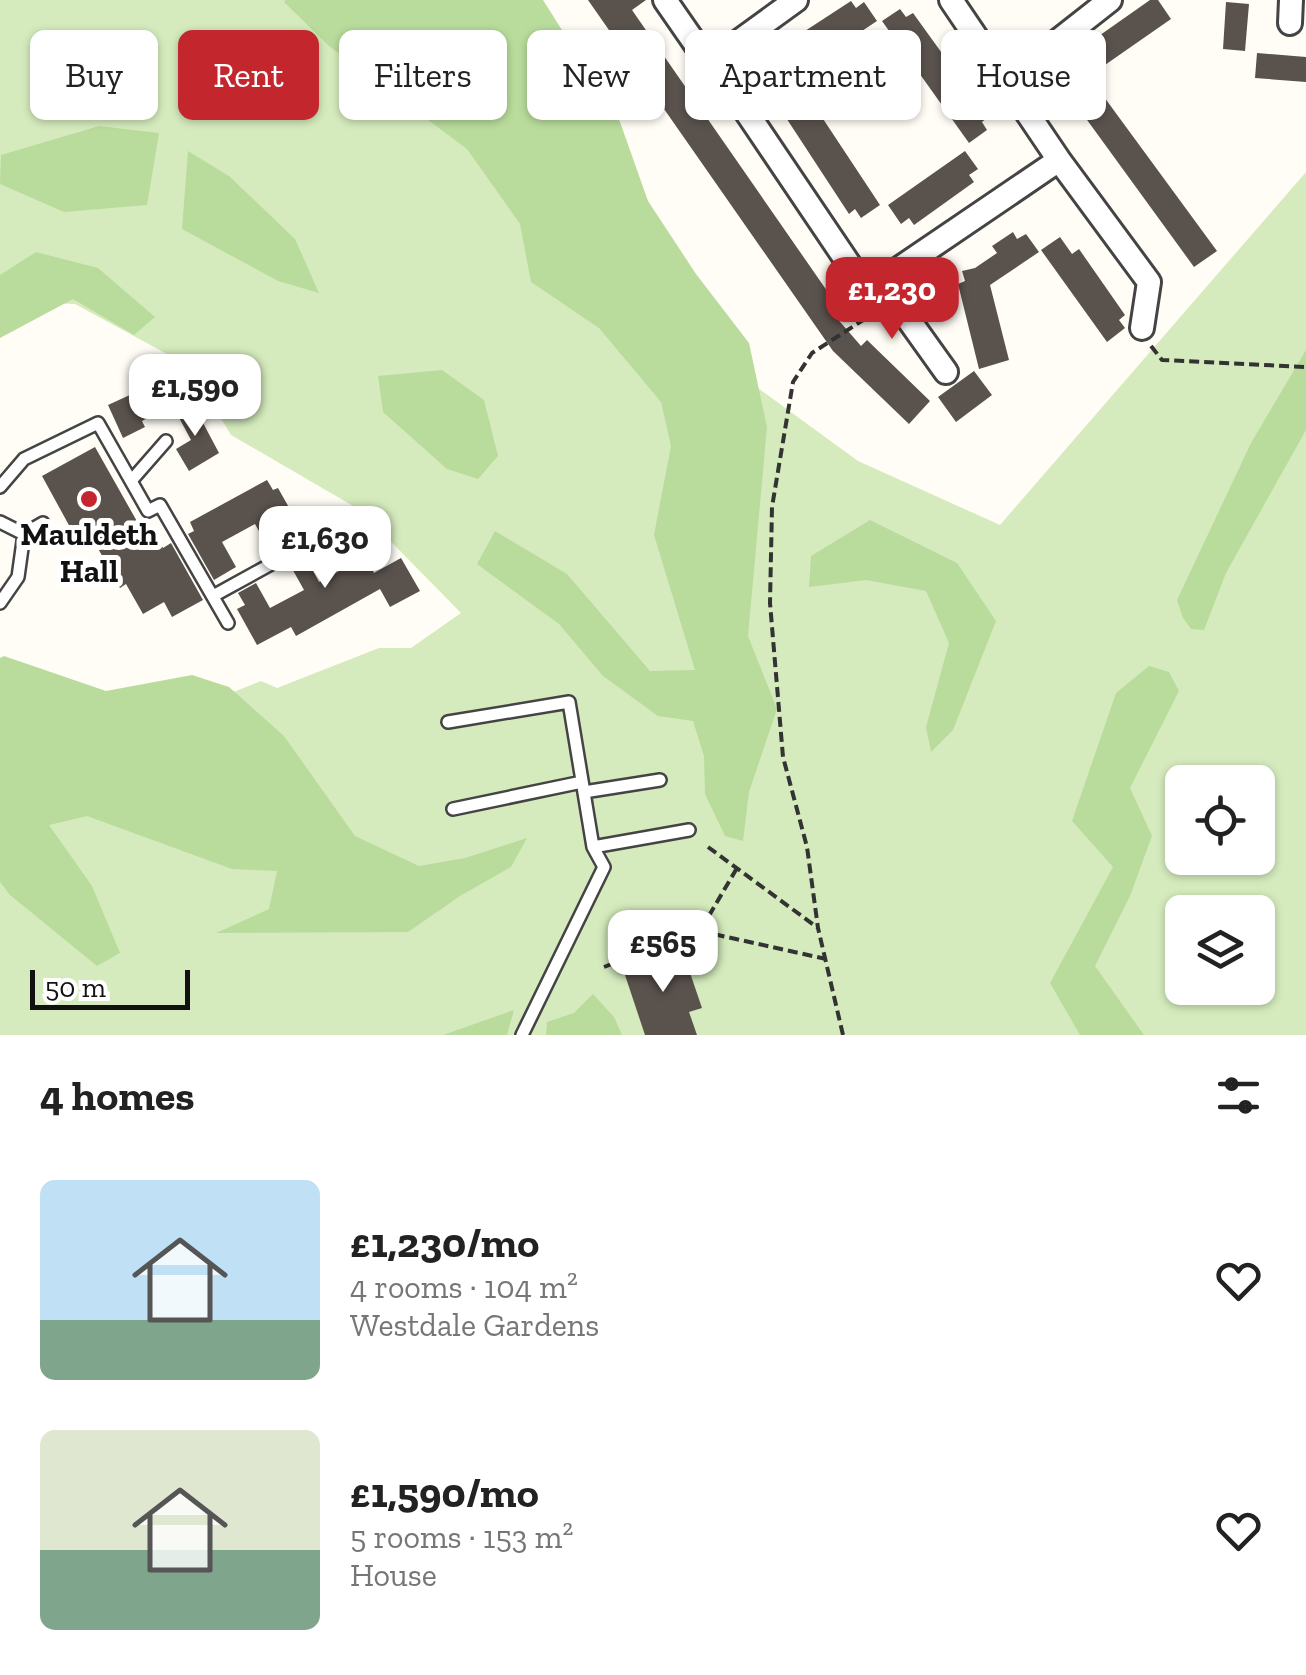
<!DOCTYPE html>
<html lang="en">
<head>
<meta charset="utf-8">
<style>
	:root { --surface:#fff; --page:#f6f6f6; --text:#222; --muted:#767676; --accent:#c4262e }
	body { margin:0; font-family:"Zilla Slab",serif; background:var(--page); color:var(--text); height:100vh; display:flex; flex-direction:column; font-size:38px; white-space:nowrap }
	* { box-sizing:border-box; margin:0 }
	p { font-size:32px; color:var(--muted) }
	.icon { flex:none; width:55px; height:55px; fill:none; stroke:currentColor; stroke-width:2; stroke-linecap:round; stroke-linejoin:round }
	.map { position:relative; height:1035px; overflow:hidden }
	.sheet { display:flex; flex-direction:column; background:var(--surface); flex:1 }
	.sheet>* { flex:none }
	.banner { position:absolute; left:30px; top:30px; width:1248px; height:90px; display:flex; gap:20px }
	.fabs { position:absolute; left:1165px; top:765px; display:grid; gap:20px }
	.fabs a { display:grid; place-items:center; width:110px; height:110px; border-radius:15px; background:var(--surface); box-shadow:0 2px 8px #0004; font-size:50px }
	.scale { position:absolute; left:30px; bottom:25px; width:160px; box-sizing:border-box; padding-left:10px; border:5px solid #111; border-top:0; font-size:28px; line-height:35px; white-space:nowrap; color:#111; -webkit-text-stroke:8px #fff; paint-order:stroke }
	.price { position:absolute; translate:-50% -85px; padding:0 22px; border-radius:20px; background:#fff; color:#222; font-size:32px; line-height:65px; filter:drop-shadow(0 2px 5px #0008) }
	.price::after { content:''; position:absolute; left:50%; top:60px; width:30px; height:22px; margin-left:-15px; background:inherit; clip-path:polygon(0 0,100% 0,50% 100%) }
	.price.on { background:var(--accent); color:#fff }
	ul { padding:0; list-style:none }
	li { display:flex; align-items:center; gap:30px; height:250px; padding:0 40px }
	li span { display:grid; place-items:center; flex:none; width:280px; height:200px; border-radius:15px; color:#555 }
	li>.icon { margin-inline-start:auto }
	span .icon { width:120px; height:120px; fill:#fffc; stroke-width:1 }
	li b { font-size:42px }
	h2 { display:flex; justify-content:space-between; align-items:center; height:120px; padding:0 40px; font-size:42px }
	.tag { padding:0 35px; border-radius:15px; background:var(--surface); box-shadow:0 2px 8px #0004; font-size:35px; line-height:90px }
	.tag.on { background:var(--accent); color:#fff }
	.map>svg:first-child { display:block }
	.green { fill:#d5ebbd; fill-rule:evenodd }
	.forest { fill:#b9dc9c }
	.building { fill:#5a524d }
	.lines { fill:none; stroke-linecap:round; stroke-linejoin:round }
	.service-casing { stroke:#444; stroke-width:16 }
	.minor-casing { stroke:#444; stroke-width:28 }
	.path { stroke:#333; stroke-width:4; stroke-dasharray:10 5; stroke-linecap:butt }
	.service { stroke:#fff; stroke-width:11 }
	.minor { stroke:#fff; stroke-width:22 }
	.poi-dot { fill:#c4262e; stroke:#fff; stroke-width:4 }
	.labels { text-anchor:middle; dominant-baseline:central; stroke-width:10; stroke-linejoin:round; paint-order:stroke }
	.poi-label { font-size:32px; font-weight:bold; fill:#111; stroke:#fff }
</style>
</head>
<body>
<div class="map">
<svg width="1306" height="1035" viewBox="0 0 1306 1035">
	<rect width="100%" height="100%" fill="#fffdf5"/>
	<path class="green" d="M0,0H451L685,335L858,461L1000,525L1306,172V1035H0V715L196,707L261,681L277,688L379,648H411L461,613L360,510L231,435L189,366L75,304L41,303L0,314ZM1182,782H1258V858H1182ZM1182,912H1258V988H1182Z"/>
	<path class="forest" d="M286,0H543L620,122L648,201L696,274L749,343L767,427L748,636L777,709L749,792L743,841L725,836L705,794L704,756L693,721L658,716L603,676L559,624L477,564L495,531L567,574L650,671L695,670L654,535L671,446L661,402L599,328L531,282L520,224L467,149L329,46L284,2Z
		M99,126L159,133L147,205L64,212L0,184L1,155Z
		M188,151L229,176L295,239L319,293L278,281L182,229Z
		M36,252L98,268L155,317L134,335L73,299L0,338V275Z
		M1306,350V430L1226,573L1204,630L1191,629L1183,618L1177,600L1251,443Z
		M442,370L484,400L498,456L478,479L447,469L383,412L378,376Z
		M870,520L957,563L996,621L953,730L931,752L926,727L949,643L926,591L866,580L809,587L811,556Z
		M4,656L106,691L192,675L229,687L284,736L355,836L419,866L465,858L527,838L511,867L460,896L408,932L216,933L269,909L277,871L232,869L87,816L49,825L92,886L120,953L97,966L10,895L0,882V658Z
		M1149,666L1169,672L1179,691L1130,788L1152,836L1130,896L1095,966L1144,1035H1080L1050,983L1113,867L1072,821L1116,693Z
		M593,994L614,1017L622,1035H546L547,1022L574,1013Z
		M514,1010L507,1035H443Z"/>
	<path class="building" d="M588,0H646L632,10L841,311L835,316L861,346L867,340L930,401L909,424L833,351Z
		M1150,0H1158L1171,19L1092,74L1076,52Z
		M851,1L856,8L864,2L877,21L794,76L781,57L790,51L785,44Z
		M1226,2L1249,4L1245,51L1223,49Z
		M900,9L906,17L913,13L988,117L982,122L987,130L969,143L882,21Z
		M1257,53L1306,57V82L1255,78Z
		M798,81L880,205L861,218L855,209L849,214L779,107L785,103L780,94Z
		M1096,86L1217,251L1194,267L1074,102Z
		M965,151L978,169L969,175L974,182L914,225L909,218L901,224L888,205Z
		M1013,232L1017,239L1026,234L1039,252L990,285L1009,360L979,369L958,284L965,281L962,271L975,268L997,253L992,246Z
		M1060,237L1072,254L1079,249L1125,315L1119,320L1125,328L1107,342L1041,250Z
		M170,367L186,398L142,421L145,427L123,438L108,405L132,394L129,388Z
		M974,371L992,395L956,422L938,397Z
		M193,404L219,453L189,471L176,449L191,440L176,412Z
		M95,447L143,532L152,528L163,548L171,543L203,600L172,617L164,602L143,614L126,584L120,588L95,543L82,549L42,476Z
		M267,480L273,490L278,488L291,511L277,518L289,540L270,551L255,524L222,542L236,567L214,580L188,534L194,531L190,522Z
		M344,516L374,573L401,558L420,591L390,607L380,589L296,636L291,627L257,645L237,609L245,605L238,593L256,583L270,608L304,590L290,565L305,556L319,582L350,565L328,524Z
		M674,949L680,967L687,964L702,1008L689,1012L697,1035H645L622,966Z"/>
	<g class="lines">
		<g class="service-casing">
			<path id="service" d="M131,481L166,441
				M0,487L24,459L98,423L148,511L160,505L228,623
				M0,522L24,534
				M213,596L324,535
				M0,603L18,577L24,534L43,523
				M448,722L569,702L593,847L604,867L522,1035
				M584,792L660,780
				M453,809L582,782
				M593,847L689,830"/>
		</g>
		<g class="minor-casing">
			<path id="minor" d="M665,0L701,52L712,61L859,279L875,285L1059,160
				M951,0L1059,160L1149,282L1142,328
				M1290,23L1291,0
				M712,61L796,0
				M1007,81L1110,0
				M881,281L946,372"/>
		</g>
		<path class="path" d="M1151,346L1162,360L1306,367
			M708,847L818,928
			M700,931L826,959
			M604,967L700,931L737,868
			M843,1035L818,928L807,847L783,757L770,603L772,507L793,382L812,353L871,315L872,306"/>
		<use href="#service" class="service"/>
		<use href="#minor" class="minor"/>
	</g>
	<circle class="poi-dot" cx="89" cy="499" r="10"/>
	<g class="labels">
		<g class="poi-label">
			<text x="89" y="534">Mauldeth<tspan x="89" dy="37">Hall</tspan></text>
		</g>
	</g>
</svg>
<div class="fabs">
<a><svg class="icon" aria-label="locate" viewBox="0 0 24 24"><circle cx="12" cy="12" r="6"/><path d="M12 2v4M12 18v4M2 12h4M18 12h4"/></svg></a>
<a><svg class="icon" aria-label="layers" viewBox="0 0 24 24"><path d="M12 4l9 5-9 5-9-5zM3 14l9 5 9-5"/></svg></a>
</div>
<div class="scale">50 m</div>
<b class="price on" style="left:892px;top:342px">£1,230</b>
<b class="price" style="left:195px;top:439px">£1,590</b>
<b class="price" style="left:325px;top:591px">£1,630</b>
<b class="price" style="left:663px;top:995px">£565</b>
<div class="banner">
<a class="tag">Buy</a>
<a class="tag on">Rent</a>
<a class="tag">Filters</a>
<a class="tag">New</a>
<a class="tag">Apartment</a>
<a class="tag">House</a>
</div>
</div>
<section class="sheet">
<h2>4 homes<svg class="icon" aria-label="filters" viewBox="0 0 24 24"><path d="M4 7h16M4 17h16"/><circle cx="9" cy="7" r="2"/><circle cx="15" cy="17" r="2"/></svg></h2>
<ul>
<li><span style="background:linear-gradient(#bfe0f5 70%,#7fa58c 0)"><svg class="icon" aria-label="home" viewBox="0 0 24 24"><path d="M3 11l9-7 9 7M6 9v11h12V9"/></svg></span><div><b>£1,230/mo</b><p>4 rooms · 104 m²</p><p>Westdale Gardens</p></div><svg class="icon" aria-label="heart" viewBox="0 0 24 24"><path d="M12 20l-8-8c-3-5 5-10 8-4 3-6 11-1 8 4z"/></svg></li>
<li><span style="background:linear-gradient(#dfe7d0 60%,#7fa58c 0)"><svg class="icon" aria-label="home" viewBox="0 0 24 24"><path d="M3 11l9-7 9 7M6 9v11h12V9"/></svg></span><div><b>£1,590/mo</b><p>5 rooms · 153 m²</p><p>House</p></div><svg class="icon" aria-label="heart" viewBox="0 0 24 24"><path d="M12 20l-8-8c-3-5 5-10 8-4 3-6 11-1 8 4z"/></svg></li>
</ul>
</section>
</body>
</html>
